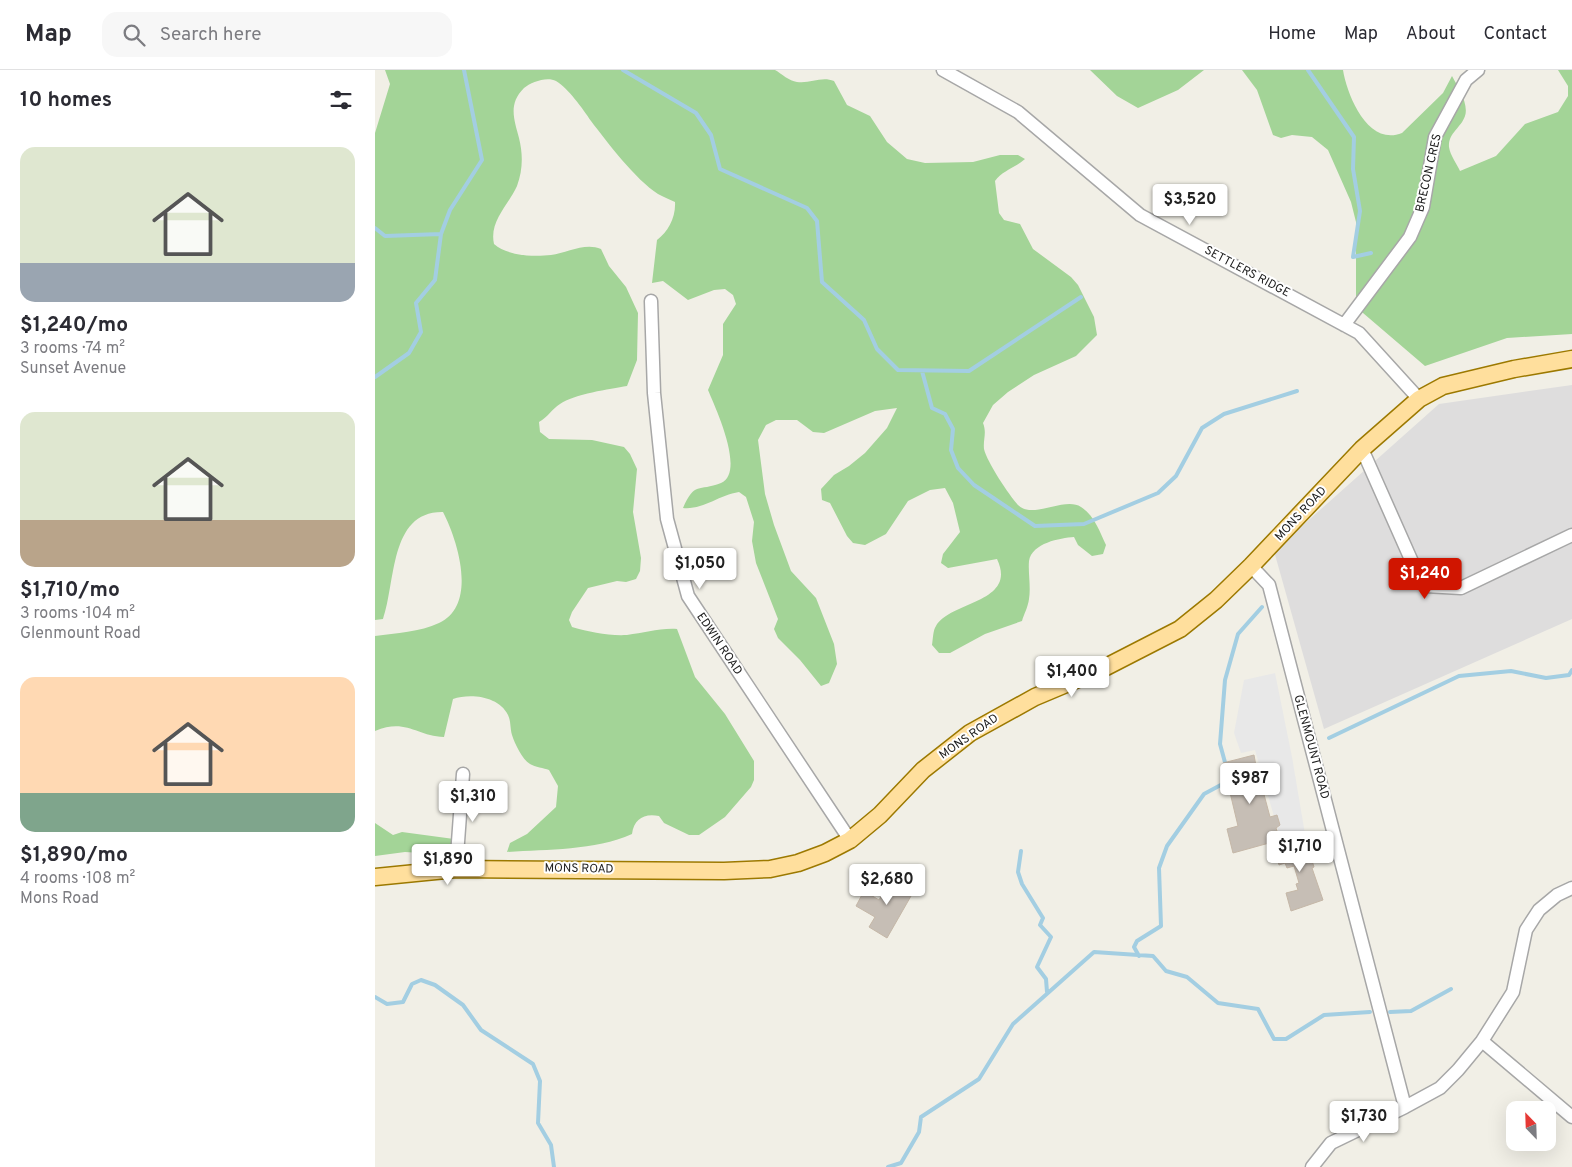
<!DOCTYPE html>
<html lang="en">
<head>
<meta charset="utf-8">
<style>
	:root { --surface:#fff; --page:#f7f7f7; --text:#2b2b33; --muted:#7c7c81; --line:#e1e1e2; --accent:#d01500 }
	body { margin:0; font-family:Overpass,sans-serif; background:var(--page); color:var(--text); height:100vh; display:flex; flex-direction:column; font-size:19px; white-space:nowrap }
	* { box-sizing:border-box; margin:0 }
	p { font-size:16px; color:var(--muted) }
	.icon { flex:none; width:28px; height:28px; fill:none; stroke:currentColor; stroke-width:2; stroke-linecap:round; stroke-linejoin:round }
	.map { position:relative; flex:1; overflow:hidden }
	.sheet { display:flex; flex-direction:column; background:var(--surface); width:375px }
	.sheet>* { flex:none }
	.needle { width:32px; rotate:337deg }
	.fabs { position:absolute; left:1131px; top:1031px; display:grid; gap:10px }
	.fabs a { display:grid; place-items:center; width:50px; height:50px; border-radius:10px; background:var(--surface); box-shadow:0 5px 20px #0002; font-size:25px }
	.price { position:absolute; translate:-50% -42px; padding:0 11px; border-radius:5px; background:#fff; color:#222; font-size:16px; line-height:32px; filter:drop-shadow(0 1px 2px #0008) }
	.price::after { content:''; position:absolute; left:50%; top:30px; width:15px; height:11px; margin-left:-8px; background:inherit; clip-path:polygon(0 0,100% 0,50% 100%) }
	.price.on { background:var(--accent); color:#fff }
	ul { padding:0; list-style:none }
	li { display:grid; align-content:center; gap:10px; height:265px; padding:0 20px }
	li span { display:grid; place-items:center; height:155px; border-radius:15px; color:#555 }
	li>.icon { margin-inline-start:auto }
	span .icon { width:90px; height:90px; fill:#fffc; stroke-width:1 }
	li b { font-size:21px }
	h2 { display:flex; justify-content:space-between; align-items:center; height:60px; padding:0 20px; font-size:21px }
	header { display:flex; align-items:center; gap:30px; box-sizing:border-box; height:70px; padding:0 25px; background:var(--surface); border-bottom:1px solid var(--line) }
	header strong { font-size:24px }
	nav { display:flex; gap:28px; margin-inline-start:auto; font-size:18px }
	.search { width:350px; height:45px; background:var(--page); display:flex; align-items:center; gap:12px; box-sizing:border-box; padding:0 18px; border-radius:15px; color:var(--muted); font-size:19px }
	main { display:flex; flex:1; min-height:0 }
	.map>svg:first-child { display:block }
	.residential { fill:#dedddd }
	.forest { fill:#a3d497 }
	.parking { fill:#e8e8e8 }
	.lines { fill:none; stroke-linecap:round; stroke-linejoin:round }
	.stream { stroke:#a3cee2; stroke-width:4 }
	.building { fill:#c6beb5; stroke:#c5b7a7 }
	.minor-casing { stroke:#a7a7a7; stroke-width:15 }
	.major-casing { stroke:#9c7900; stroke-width:19 }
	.minor { stroke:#fff; stroke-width:12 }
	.major { stroke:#ffdf9d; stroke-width:16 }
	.labels { text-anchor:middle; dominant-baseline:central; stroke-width:4; stroke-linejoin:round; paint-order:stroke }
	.street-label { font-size:12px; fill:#202020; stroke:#fff }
</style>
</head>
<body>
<header>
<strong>Map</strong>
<div class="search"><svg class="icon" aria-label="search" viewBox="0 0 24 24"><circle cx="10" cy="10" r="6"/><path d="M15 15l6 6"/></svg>Search here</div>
<nav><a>Home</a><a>Map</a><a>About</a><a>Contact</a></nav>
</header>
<main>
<section class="sheet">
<h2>10 homes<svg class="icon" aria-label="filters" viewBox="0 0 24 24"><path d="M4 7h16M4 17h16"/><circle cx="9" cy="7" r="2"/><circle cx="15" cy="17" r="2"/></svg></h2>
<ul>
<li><span style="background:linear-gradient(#dfe7d0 75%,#9aa5b1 0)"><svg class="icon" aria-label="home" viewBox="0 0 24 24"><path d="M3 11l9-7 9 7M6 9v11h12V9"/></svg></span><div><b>$1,240/mo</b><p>3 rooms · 74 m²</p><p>Sunset Avenue</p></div></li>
<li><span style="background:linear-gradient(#dfe7d0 70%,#b9a48a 0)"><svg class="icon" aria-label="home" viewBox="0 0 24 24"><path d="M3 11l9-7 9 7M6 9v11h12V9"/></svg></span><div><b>$1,710/mo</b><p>3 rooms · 104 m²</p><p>Glenmount Road</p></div></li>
<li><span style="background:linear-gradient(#ffd9b3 75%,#7fa58c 0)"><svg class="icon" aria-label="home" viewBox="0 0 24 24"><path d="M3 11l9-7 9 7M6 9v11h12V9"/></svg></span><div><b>$1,890/mo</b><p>4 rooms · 108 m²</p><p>Mons Road</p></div></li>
</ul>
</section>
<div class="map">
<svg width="1197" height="1097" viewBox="0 0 1197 1097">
	<rect width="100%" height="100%" fill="#f1efe6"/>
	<path class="residential" d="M1197,315V549L949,659L899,481L1064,334Z"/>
	<path class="forest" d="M10,0H400C407,4 414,11 422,12C435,14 446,6 459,11L472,35L495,46L512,72L532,89L550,93L598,92L625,85H643L650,89C640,98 628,100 620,111L624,143L629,150L645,154L658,179L696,207L703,215L719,247L722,265L701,286L659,305L633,322L618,335L608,353C612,363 608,369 609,379C612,392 634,425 643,435C657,450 690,426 706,437C719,445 725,462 731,475L728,484L717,486L703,475L699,467C685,468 657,473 654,491C653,503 656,517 654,529C653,537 649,544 647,551L610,564L575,583H564L557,575C558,569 558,560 561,556C575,531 643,533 622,489L573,498L566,493L568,484L585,462L578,433L570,418L555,420L533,431L511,464L490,475L478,473L472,466L455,433L447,430L446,419L459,405L474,396L490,383L512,358L522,338L500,341L449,363L438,362L422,350H401L391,355L383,370L390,424L399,455L416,501L441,528L459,574L462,594L454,613L446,616L425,590L403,568L399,559L403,549L381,493L377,471L379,452L371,427L364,422C344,425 328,440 308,438C320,411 323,422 346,413C371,402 340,337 333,320L348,285V254L361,234L358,225L350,219L339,220L313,230L288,211L277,213L282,170C293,162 301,147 300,132C294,129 288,127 283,124C261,110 232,72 216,51C208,39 193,18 181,11C172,6 156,12 149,18C133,34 139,49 144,68C148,84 148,100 142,116C133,136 114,151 119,174C133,186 158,187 176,185C192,183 210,172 226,179L234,196L251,217L263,243L262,290L252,316C235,319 199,324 185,334C177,339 173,347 164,352L165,362L174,369L217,370L249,377L255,384L262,399L258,442L266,488L265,501L261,509L251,512L242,511L213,518L197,542L194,550L197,557C215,562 233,566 252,565C269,563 284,558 302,559L320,607L350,644L379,691V710L376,717L350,747L324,765H314L289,753L284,746C269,743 259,749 257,764C219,781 172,779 132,782L135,773L152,764L181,737L183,716L174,700C169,698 160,697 155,694C147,689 140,674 137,665C135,658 136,651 133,645C124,626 95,623 78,629L69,667C41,666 31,648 0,661V566C21,563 45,562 64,553C103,535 83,471 68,442C14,441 21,513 8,549L0,550V63L15,14Z
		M715,0H829L803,20L763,38L742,26Z
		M867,0H968C972,25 993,77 1027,63L1068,23L1077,6C1083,17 1094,34 1090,46C1086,58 1073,63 1074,77C1075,85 1082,94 1085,101L1121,86L1150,54L1183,42L1193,26V16L1183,0H1197V264L1132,268L1050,296L981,237V152L976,132L953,80L937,67L917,65L906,68L898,65L882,20Z
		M0,753L18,765L27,762L79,769L78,785L30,782L0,786Z"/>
	<path class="parking" d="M900,603L917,687L930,764L906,771L880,680L866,683L859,663L869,610Z"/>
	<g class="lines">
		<path class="stream" d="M248,0L321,43L336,65L345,99L432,138L442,151L447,212L489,250L502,279L523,300L594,301L706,227
			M933,0L979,67L978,99L985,141L978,187L996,183
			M0,158L10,166L66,164
			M547,301L557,338L570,344L578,359L576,380L583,398L599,415L660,456L709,454L783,423L801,406L827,358L849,344L922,321
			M0,307L34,283L46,262L41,233L60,210L66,164L75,140L107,90L89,0
			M954,668L1084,606L1136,601L1171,608L1194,605L1197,600
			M851,696L845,674L850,610L863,564L887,537
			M646,781L643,802L647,814L668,848L665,855L676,867L662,897L671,909L672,922
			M764,886L759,877L762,871L786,856L784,798L792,776L829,724L855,710
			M0,927L12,934L28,932L37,914L46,910L60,915L88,935L106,960L158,994L165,1011L163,1053L176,1075L179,1097
			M1015,942L1036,941L1076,919
			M513,1097L526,1093L544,1062L546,1047L604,1009L638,954L719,882L778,886L791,901L812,907L843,933L883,939L899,969H911L949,945L995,942"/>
	</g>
	<path class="building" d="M879,685L881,696L888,694L894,715L887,717L895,747L902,745L905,755L901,758L905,770L858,783L852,759L863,756L848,693Z
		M930,768L939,797L937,798L948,830L916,841L911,823L923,820L921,814L924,813L919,796L912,798L910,793L904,795L899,777Z
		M518,806L540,819L512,868L494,857L500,847L481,836L489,821L504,830Z"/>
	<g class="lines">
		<g class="minor-casing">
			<path id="minor" d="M568,0L643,42L765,145L984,263L1044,329
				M276,231L279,323L292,449L313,526L475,770
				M969,255L1035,167L1048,137L1060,67L1091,10L1103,0
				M987,379L1038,494L1050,516L1086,518L1197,465
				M876,496L894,515L1030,1037
				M81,799L88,704
				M1107,971L1197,1047
				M937,1097L956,1073L1030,1037L1065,1018L1083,1000L1107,971L1138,922L1151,860L1164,840L1182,825L1197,818"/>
		</g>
		<g class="major-casing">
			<path id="major" d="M0,807L81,799L349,801L395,799L423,793L450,783L475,770L505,745L548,700L595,663L660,627L729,598L805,559L841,530L876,496L987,379L1044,329L1068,316L1139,299L1197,289"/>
		</g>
		<use href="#minor" class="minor"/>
		<use href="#major" class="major"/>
	</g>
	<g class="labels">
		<g class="street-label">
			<text transform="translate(1054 103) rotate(-77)">BRECON CRES</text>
			<text transform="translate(872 202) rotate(28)">SETTLERS RIDGE</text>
			<text transform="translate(926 444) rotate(-47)">MONS ROAD</text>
			<text transform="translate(344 574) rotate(56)">EDWIN ROAD</text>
			<text transform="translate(594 667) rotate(-35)">MONS ROAD</text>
			<text transform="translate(936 677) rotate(75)">GLENMOUNT ROAD</text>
			<text transform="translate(204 799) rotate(1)">MONS ROAD</text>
		</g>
	</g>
</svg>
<div class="fabs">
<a><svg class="needle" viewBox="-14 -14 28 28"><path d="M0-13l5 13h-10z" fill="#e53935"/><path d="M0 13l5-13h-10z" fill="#7c7c81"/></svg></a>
</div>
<b class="price" style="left:815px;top:156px">$3,520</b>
<b class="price" style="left:325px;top:520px">$1,050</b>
<b class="price on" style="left:1050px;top:530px">$1,240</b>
<b class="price" style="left:697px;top:628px">$1,400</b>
<b class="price" style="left:875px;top:735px">$987</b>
<b class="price" style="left:98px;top:753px">$1,310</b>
<b class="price" style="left:925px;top:803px">$1,710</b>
<b class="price" style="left:73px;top:816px">$1,890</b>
<b class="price" style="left:512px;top:836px">$2,680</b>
<b class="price" style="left:989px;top:1073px">$1,730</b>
</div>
</main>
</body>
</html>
